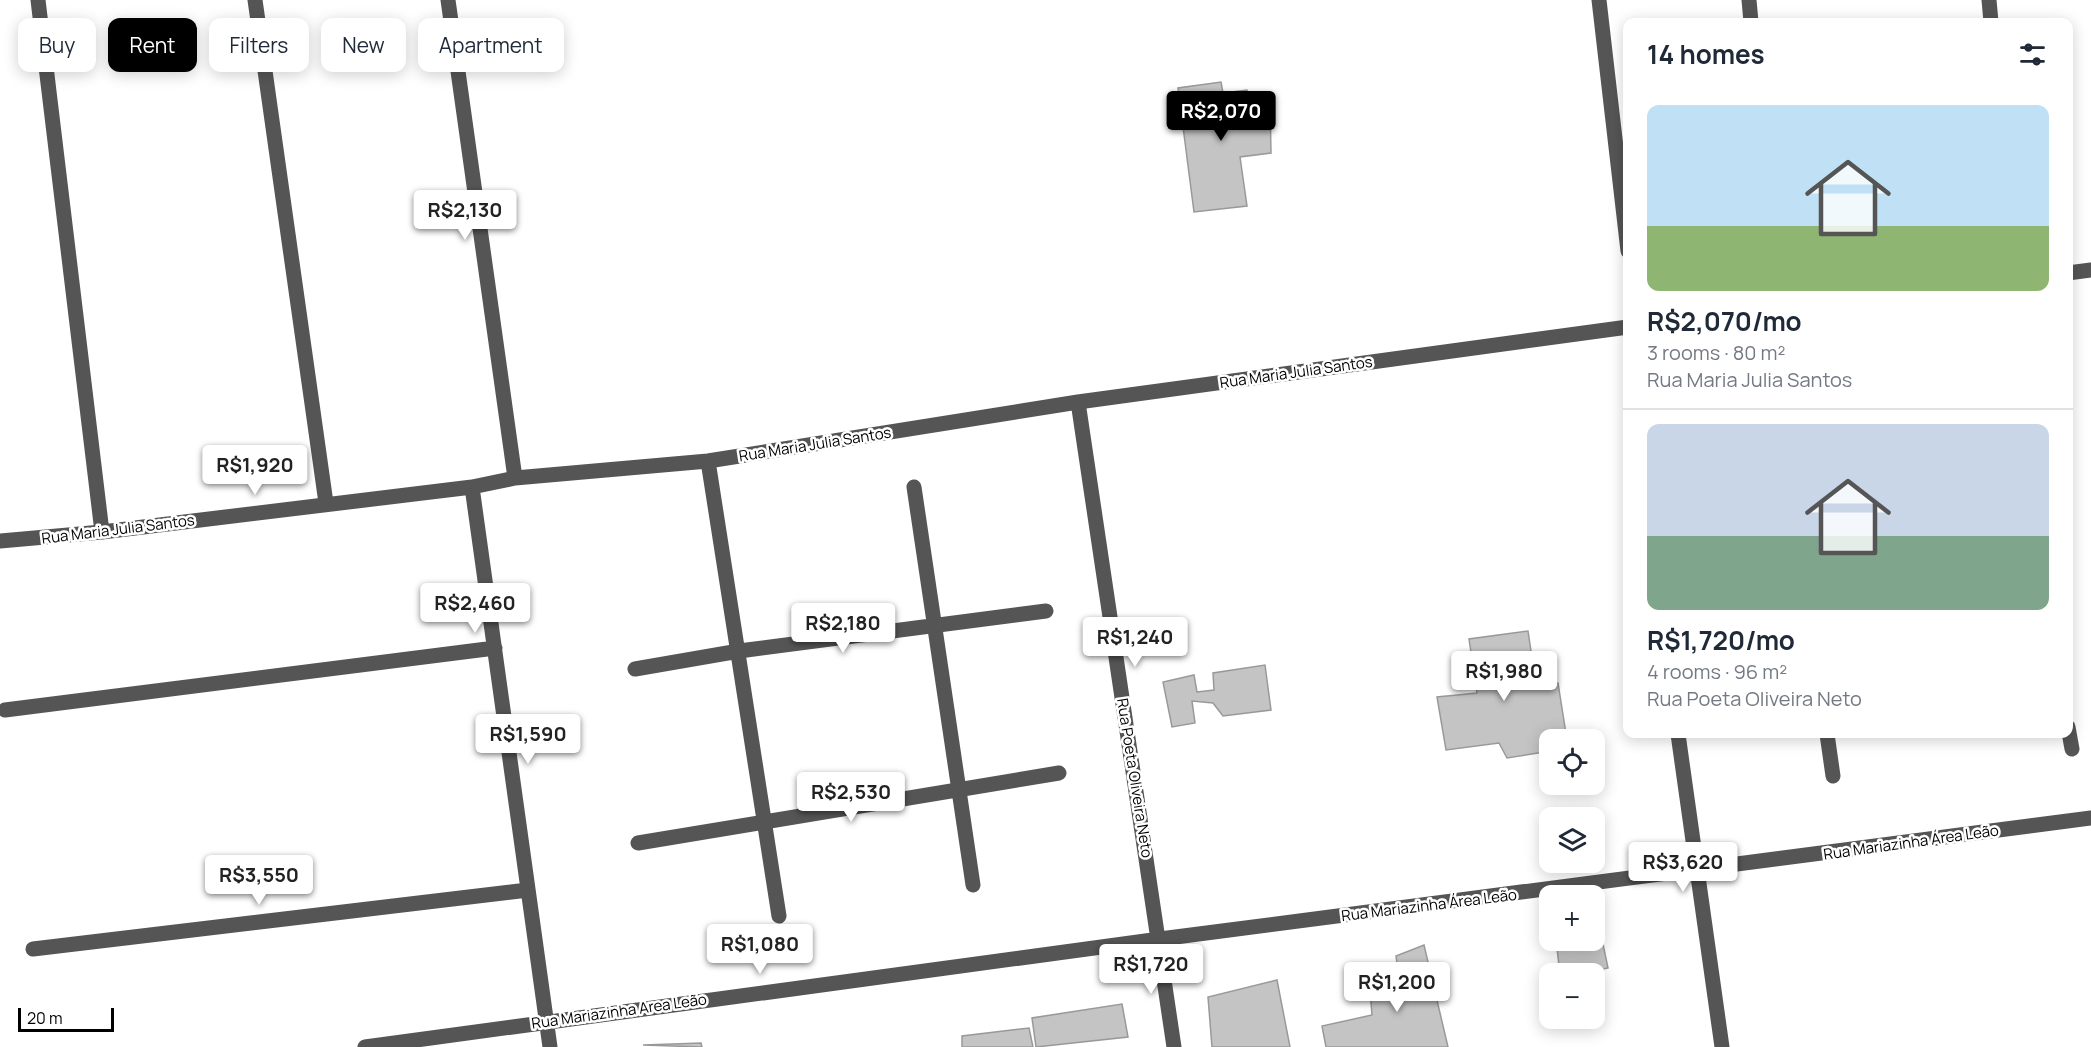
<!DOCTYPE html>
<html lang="en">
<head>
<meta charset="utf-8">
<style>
	:root { --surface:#fff; --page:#f6f6f7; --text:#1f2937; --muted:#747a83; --line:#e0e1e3; --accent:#000 }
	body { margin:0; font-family:Manrope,sans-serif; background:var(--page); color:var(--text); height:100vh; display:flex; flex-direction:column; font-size:22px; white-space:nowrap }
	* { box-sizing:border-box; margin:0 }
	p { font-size:20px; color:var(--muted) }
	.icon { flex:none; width:33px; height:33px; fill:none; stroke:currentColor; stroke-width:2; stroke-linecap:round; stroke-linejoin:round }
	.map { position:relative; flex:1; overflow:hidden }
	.panel { position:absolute; left:1623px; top:18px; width:450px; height:720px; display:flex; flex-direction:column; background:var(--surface); border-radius:12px; box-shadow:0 3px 15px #0003 }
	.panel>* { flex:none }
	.guide { position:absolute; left:18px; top:18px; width:570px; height:54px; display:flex; gap:12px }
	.fabs { position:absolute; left:1539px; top:729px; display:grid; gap:12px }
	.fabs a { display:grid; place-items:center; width:66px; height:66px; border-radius:12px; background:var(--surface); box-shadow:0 3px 15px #0003; font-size:30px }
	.scale { position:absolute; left:18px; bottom:15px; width:96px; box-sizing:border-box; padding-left:6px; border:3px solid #000; border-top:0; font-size:16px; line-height:21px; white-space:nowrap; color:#000; -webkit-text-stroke:4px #fff; paint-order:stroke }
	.price { position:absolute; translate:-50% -51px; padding:0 14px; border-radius:6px; background:#fff; color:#222; font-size:20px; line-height:39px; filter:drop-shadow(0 2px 3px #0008) }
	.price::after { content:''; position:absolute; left:50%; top:36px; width:18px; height:14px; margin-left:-9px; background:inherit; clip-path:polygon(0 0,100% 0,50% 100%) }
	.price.on { background:var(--accent); color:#fff }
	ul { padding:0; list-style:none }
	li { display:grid; align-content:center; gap:12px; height:318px; padding:0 24px }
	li+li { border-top:2px solid var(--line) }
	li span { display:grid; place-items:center; height:186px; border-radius:12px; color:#555 }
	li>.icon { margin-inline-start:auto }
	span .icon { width:108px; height:108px; fill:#fffc; stroke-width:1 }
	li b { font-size:26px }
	h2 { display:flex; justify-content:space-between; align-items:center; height:72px; padding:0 24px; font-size:26px }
	.tag { padding:0 21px; border-radius:12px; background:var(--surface); box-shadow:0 3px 15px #0003; font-size:21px; line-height:54px }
	.tag.on { background:var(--accent); color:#fff }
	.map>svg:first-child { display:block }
	.building { fill:#c4c4c4; stroke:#999; stroke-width:1.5 }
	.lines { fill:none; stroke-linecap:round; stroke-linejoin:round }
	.minor { stroke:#555; stroke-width:15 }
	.labels { text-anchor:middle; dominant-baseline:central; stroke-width:5; stroke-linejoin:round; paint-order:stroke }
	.street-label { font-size:15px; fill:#000; stroke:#fff }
</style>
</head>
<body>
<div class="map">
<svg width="2091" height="1047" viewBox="0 0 2091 1047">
	<rect width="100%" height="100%" fill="#fff"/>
	<path class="building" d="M1221,82L1223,93L1247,90L1248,102L1270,101L1271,153L1240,157L1247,206L1194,212L1178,88Z
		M1528,631L1536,684L1558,683L1567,740H1550V751L1507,758L1499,743L1446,750L1437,697L1477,693L1469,639Z
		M1265,665L1271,710L1223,716L1213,703L1192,701L1195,723L1172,727L1163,682L1194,675L1197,692L1214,690L1213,673Z
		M1599,925L1608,968L1581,974H1560L1556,940H1594V926Z
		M1424,945L1448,1047H1326L1322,1026L1372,1015L1370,990L1401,992L1396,956Z
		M1277,980L1290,1047H1212L1208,997Z
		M1122,1004L1128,1037L1036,1047L1032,1018Z
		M1029,1028L1033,1047H962V1036Z
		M701,1043L702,1047L643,1045Z"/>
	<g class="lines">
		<path class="minor" d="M38,0L102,532
			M255,0L326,503
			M448,0L515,478
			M1599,0L1628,251
			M1749,0L1751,22
			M1989,0L1991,22
			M2068,273L2091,270
			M1078,402L1174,1047
			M708,461L779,916
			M472,487L550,1047
			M914,487L973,885
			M0,541L102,532L472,487L515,478L708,461L1078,402L1628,327
			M635,669L739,651L1046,611
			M5,710L495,648
			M2068,727L2072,749
			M1678,734L1722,1047
			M1827,734L1833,776
			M638,843L1059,773
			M33,949L528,890
			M365,1047L1160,939L2091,818"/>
	</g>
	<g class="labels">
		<g class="street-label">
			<text transform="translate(1296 372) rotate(-8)">Rua Maria Julia Santos</text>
			<text transform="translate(815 444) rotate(-9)">Rua Maria Julia Santos</text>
			<text transform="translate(118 529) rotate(-7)">Rua Maria Julia Santos</text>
			<text transform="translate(1135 778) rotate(81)">Rua Poeta Oliveira Neto</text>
			<text transform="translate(1911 842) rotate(-8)">Rua Mariazinha Área Leão</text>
			<text transform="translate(1429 905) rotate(-7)">Rua Mariazinha Área Leão</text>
			<text transform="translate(619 1011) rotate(-8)">Rua Mariazinha Area Leão</text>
		</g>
	</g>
</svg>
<div class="fabs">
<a><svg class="icon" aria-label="locate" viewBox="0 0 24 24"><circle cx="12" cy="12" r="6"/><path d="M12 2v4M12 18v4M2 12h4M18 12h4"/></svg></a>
<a><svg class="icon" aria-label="layers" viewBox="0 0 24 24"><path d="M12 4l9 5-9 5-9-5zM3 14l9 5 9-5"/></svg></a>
<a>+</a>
<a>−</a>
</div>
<div class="scale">20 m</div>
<b class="price on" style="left:1221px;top:142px">R$2,070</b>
<b class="price" style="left:465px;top:241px">R$2,130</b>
<b class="price" style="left:255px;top:496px">R$1,920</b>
<b class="price" style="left:475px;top:634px">R$2,460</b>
<b class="price" style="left:843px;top:654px">R$2,180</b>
<b class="price" style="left:1135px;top:668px">R$1,240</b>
<b class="price" style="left:1504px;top:702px">R$1,980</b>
<b class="price" style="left:528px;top:765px">R$1,590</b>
<b class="price" style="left:851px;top:823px">R$2,530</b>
<b class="price" style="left:1683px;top:893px">R$3,620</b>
<b class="price" style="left:259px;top:906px">R$3,550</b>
<b class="price" style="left:760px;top:975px">R$1,080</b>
<b class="price" style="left:1151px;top:995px">R$1,720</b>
<b class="price" style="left:1397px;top:1013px">R$1,200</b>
<div class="guide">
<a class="tag">Buy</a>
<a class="tag on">Rent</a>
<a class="tag">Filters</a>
<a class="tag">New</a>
<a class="tag">Apartment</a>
</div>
<section class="panel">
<h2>14 homes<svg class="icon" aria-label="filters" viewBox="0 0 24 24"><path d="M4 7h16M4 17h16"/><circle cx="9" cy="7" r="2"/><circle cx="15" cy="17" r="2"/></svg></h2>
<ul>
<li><span style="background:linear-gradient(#bfe0f5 65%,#8fb573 0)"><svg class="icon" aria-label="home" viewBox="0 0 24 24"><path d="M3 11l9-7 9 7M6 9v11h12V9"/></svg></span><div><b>R$2,070/mo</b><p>3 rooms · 80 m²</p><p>Rua Maria Julia Santos</p></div></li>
<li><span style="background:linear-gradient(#c9d6e8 60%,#7fa58c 0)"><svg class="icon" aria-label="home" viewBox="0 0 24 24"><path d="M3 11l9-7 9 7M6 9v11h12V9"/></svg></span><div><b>R$1,720/mo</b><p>4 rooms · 96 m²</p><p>Rua Poeta Oliveira Neto</p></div></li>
</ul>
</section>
</div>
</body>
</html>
